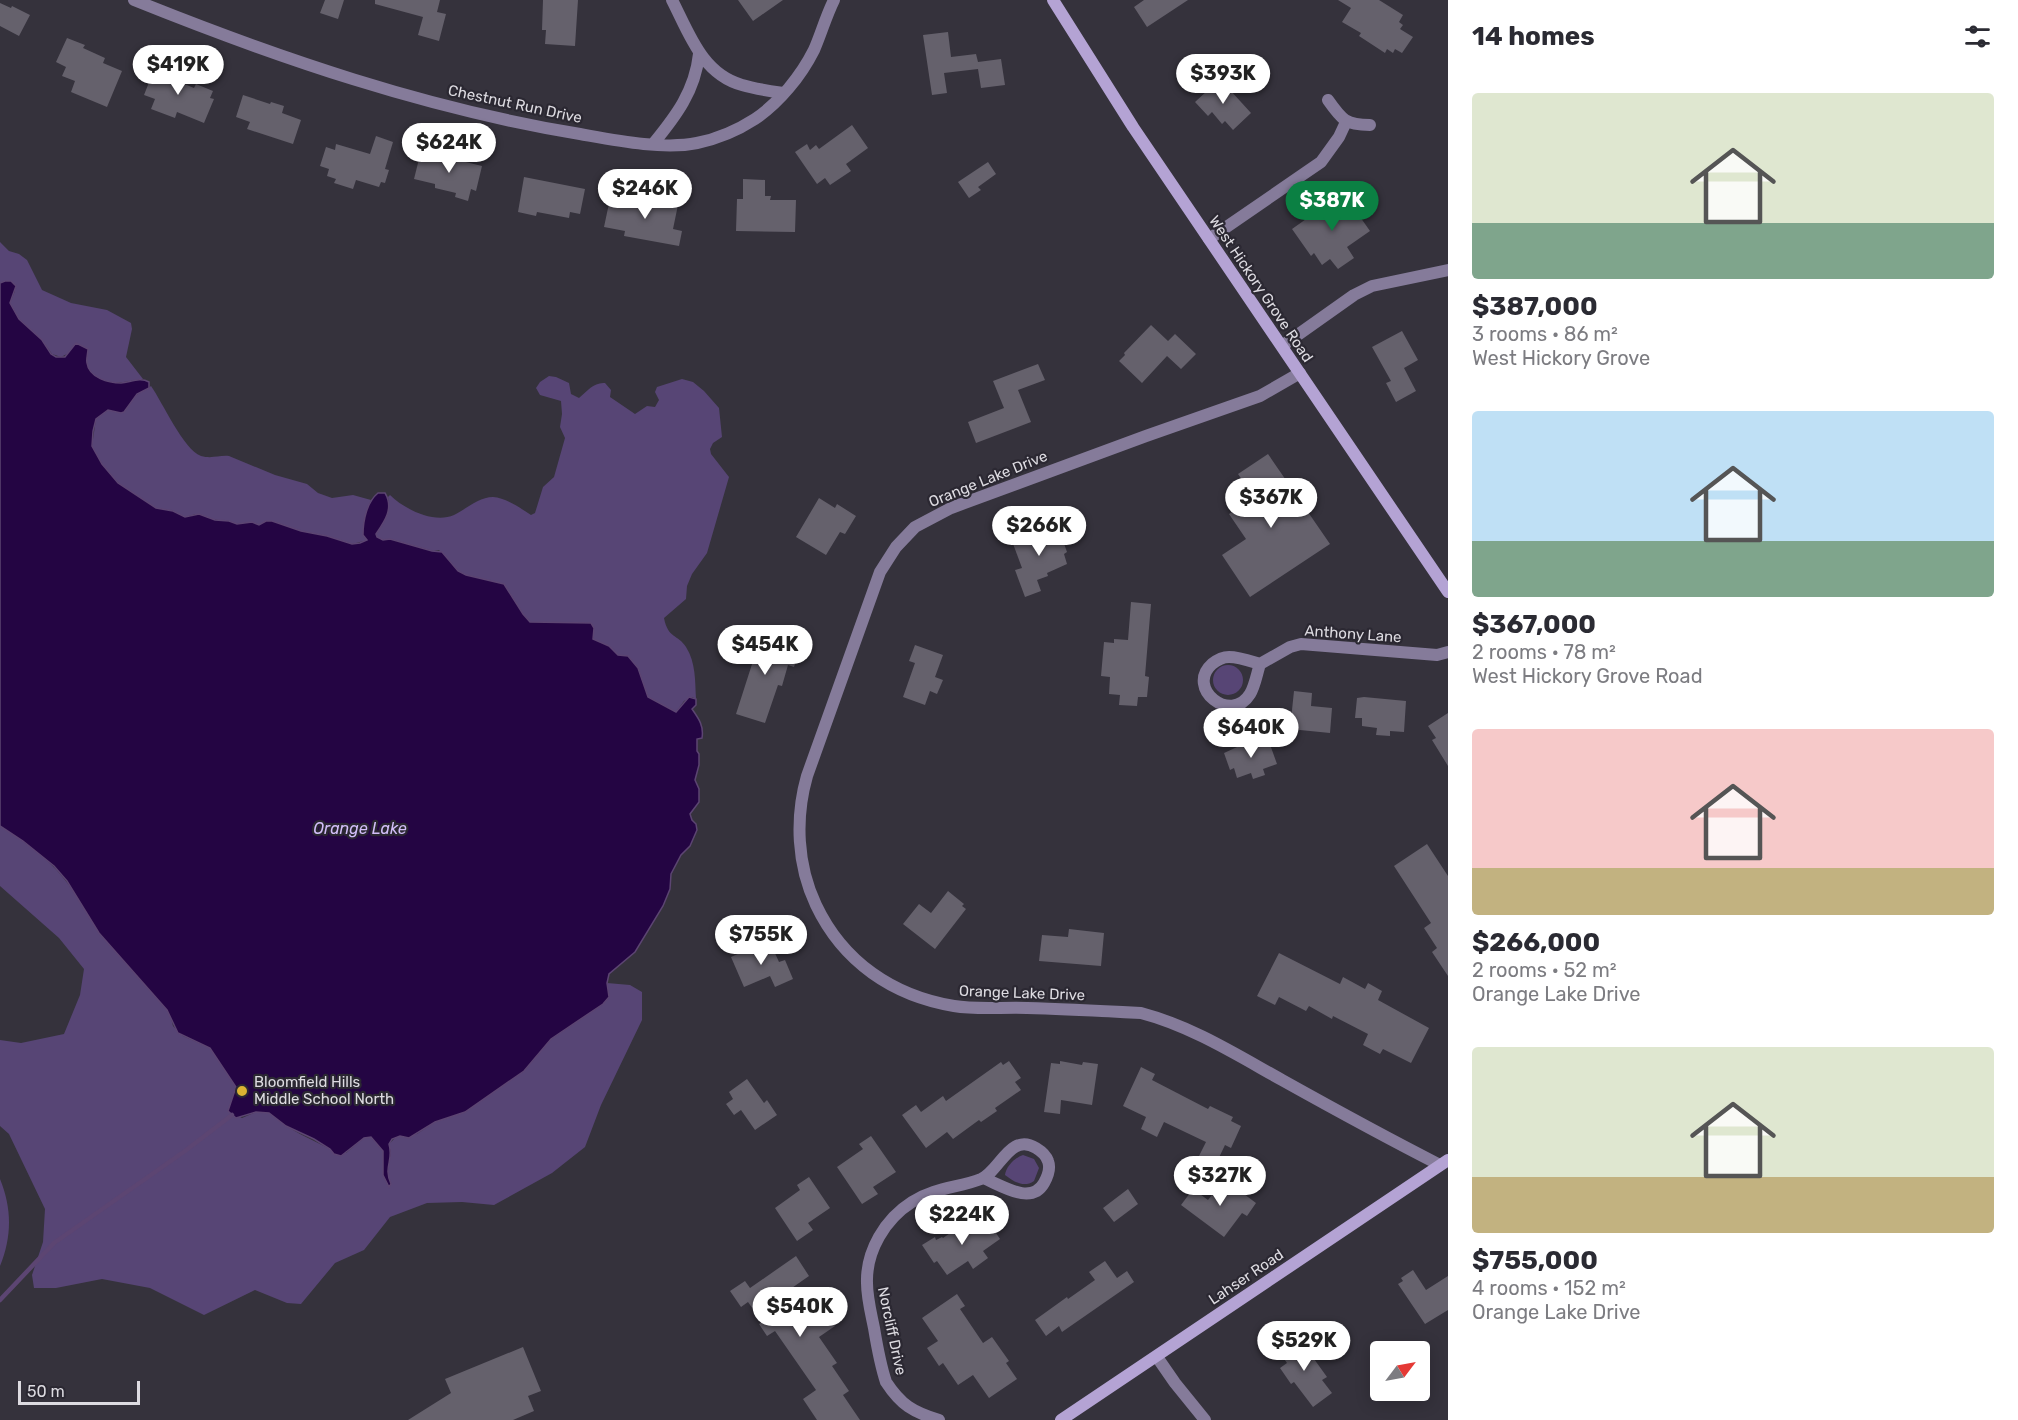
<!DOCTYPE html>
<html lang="en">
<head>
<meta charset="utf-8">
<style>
	:root { --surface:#fff; --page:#f7f7f7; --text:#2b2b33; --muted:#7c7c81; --accent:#0b8043 }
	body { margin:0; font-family:Rubik,sans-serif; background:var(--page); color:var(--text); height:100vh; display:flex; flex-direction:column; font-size:22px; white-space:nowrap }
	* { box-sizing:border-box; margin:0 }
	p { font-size:20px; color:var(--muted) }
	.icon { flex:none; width:33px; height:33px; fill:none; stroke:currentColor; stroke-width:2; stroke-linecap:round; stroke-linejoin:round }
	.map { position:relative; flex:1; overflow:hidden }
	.side { display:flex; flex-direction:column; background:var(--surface); width:570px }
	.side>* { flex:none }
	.needle { width:39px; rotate:58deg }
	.fabs { position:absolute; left:1370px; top:1341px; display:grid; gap:12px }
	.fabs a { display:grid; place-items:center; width:60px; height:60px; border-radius:6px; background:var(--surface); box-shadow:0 3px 15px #0003; font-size:30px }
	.scale { position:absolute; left:18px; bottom:15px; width:122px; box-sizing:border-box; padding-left:6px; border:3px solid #dddbe1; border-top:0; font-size:16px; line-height:21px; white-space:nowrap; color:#dddbe1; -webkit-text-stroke:4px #2b2832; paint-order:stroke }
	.price { position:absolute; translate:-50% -51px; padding:0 14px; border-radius:21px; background:#fff; color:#222; font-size:20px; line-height:39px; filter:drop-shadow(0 2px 3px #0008) }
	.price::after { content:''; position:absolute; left:50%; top:36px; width:18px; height:14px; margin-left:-9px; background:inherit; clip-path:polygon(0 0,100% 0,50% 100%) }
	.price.on { background:var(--accent); color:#fff }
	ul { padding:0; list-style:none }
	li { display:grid; align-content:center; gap:12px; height:318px; padding:0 24px }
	li span { display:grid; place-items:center; height:186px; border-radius:6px; color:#555 }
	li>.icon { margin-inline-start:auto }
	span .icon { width:108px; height:108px; fill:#fffc; stroke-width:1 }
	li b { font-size:26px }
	h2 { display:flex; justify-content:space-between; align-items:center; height:72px; padding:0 24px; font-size:26px }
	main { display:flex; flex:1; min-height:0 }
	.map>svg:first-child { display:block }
	.green { fill:#574575 }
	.water { fill:#240543; stroke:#5c4572; stroke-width:1.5 }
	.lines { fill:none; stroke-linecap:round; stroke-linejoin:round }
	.stream { stroke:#5c4572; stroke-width:4.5 }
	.building { fill:#65616c }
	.street { stroke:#857b9a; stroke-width:12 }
	.secondary { stroke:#b4a3d4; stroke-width:12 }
	.poi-dot { fill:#dbb333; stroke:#2b2832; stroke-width:2 }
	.labels { text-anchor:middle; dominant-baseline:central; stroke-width:4.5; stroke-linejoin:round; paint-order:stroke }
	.street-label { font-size:15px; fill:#dddbe1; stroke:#2b2832 }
	.poi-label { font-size:15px; fill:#dddbe1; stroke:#2b2832; text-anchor:start }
	.water-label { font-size:16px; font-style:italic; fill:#d2bef8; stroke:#2b2832 }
</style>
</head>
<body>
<main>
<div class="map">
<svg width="1448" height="1420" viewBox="0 0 1448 1420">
	<rect width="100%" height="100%" fill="#35323c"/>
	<path class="green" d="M0,242L9,251L19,254L27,260L42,290L71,303L107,310L131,323L132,329L126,357L143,379C127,382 91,389 87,364C86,359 88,354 88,349L69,353L61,357L52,354L42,340L19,319L10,303L15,291L5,281L0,283Z
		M549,376L556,377L569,383L571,394L579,398C587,391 594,382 605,383L611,390L610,397L635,414L647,406L655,407L659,400L655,392L657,387L682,379L693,382L704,391L719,408L722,437L713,443L710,449L711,454L729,477L707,553L692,574L687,586L686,599L664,618C668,639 678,634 686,647C696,663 695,681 696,699L692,697L684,701L676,712L648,697L638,668L618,655L609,646L593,639L594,628L564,622H530L523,614L504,584L466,575L458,571L439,550L433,551L390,539L383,540L377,537L376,534C384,522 391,511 388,497L390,495C404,509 434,524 454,515C466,509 479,497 493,497C506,498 520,508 531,515L535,513L543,487L554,477L565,438L560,427L562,414L561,401L540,395L536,388L540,382Z
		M151,386C163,403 183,449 201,456C212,459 219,455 229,456L275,475L307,484L318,493L332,498L353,495L371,500L367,510L368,540L352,544L327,536L301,531L272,521H266L259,525L252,522L237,524L229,521L208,519L196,514L185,517L173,511L156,508L125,489L109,474L96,455L92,446L96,419L108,410C132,416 123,405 138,394C142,391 147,390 151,386Z
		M1213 680a15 15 0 1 1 30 0a15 15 0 1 1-30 0Z
		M0,826C30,845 58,865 76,896L167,1010L171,1018L173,1026L183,1036L210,1048L237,1087L228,1111L242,1118L256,1112L269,1113L286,1126L300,1134L330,1149L346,1153L364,1138L371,1137L383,1151V1175L389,1187L391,1184C383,1166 394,1161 389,1144L396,1137L417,1134L435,1122L465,1112L524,1071L551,1039L603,1004L609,997L607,983L630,985L642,992V1020L601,1105L585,1147L552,1173L494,1205L462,1202L427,1203L390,1217L364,1250L335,1263L301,1304L287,1303L255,1290L204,1315L150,1288L102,1279L56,1288H34L32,1275L43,1242L45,1209L9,1134L0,1126V1040L21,1043L64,1034L80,995L84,969L59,938L0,886Z
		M1023,1155L1034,1159L1039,1168L1034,1181C1024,1188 1014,1182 1005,1175C1006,1167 1014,1158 1023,1155Z
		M0,1179C12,1209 12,1236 0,1266Z"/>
	<path class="water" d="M5,281H11L16,286L10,303L19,319L42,340L51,354L56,357H65L76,343L88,349C88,353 86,359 87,363C89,378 109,383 121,383C131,382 140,377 149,382V388L137,394L124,412L121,413L108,410L96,419L93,431L92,446L102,464L118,483L156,508L173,511L185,517L199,514L215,520L229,521L237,524L252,522L259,525L266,521H272L301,531L327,536L352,544L360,543L367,540L363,535C363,520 367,502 378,493H385C394,508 385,521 376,534L377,537L383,540L390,539L432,551L442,552L458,571L466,575L504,584L523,614L530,622L591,623L594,628L593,639L609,646L618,655L628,656L638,668L648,697L676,712L689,697L696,699V705L692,709C699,719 704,726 702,738L697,739V751L699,754V765L695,780L699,789V802L690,814L692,820L696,824L697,830L690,846L681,855L671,874L670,889L663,906L635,952L609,974L607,983L609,997L603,1004L551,1039L524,1071L465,1112L435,1122L409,1138L400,1136L392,1139L389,1144C394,1161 383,1166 391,1184L389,1187L383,1175V1151L371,1137L364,1138L341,1156L334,1154L330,1149L314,1139L286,1126L269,1113L256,1112L236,1118L228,1111L236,1087L210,1048L178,1033L167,1010L99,933L67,881L54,866L23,841L0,826V283Z"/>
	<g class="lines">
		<path class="stream" d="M0,1300L54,1243L185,1151L232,1115"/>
	</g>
	<path class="building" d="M325,0H344L338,19L320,13Z
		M375,0H440L437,12L446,14L439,41L418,35L423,17L375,4Z
		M543,0H578L575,46L545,44L546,30H542Z
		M738,0H783L753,21Z
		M1144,0H1188L1147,27L1134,7Z
		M1338,0H1379L1403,15L1399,22L1403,25L1400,29L1413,37L1402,53L1395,49L1393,53L1387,49L1385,53L1359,36L1361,33L1342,22L1351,8Z
		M0,3L11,8L12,6L30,15L19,36L0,26Z
		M948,32L951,57L976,54L978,62L1001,59L1005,85L981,88L978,69L944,73L947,93L932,95L923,35Z
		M67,38L85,45L83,48L105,58L103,63L122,71L107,107L71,92L75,81L62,76L66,67L56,62Z
		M157,62L173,69L170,78L194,88L196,84L213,91L210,98L214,99L204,123L177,112L175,118L151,109L155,99L144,95Z
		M1220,79L1251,113L1233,130L1225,121L1222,124L1212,112L1208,116L1195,102Z
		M243,95L270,104L271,102L284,106L282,113L301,120L293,144L247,129L250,122L236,117Z
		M852,125L868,148L846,164L851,171L830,185L825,178L817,184L795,152L807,144L810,150L816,145L819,149Z
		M376,136L393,142L385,169L389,170L385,183L381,182L379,187L356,180L353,189L334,183L336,179L327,176L329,169L320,166L326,147L335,150L336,144L370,154Z
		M421,151L482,166L476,191L471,189L468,201L455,197L456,193L435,188V184L414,179Z
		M988,162L996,174L978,187L981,190L969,198L958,182Z
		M524,177L585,189L580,214L570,212L569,218L537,212L536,216L518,212Z
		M743,179L765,180V196H771L770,200H796L795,232L736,231L737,199H743Z
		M611,194L624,196L623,201L648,206L649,203L658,205L660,196L679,200L673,229L682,231L679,246L624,236L625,231L604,227Z
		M1340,195L1348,206L1351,204L1370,231L1347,247L1354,258L1338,269L1330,259L1322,265L1314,253L1311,256L1292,229Z
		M1151,325L1168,341L1175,334L1196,354L1181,369L1167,356L1142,383L1119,361L1125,355L1124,353Z
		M1402,331L1418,360L1404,368L1416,391L1396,402L1386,383L1391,381L1372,347Z
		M1038,364L1045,380L1018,390L1031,422L976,443L968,422L1004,408L993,381Z
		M1268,454L1330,544L1250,597L1222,555L1246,539L1229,514L1254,497L1238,474Z
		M819,498L835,508L837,504L856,516L845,534L840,532L826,555L796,537Z
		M1057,524L1067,552L1064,554L1067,564L1047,573L1048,576L1037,580L1041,591L1025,597L1015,570L1022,568L1012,541Z
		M1131,602L1151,604L1145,676L1149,677L1147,697H1138L1137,706L1119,705L1120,695L1109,694L1110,677L1101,676L1104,642L1114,643V639L1128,640Z
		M755,634L800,648L794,667L788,665L782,686L778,685L765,723L736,714L753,661L748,659Z
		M915,645L943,655L935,677L943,680L937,694L930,691L925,705L903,697L915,663L909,661Z
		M1294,691L1312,693L1311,706L1332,708L1330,733L1290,729Z
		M1364,697L1406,701L1404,732L1390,731V736L1376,735L1377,728L1362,726V718H1355L1357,698Z
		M1448,713V766L1432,740L1436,738L1428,726Z
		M1268,739L1277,764L1263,769L1265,775L1253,779L1251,773L1237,778L1234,768L1230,770L1224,753L1248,742L1258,740L1259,742Z
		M1427,844L1448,876V976L1432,952L1437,948L1424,928L1431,923L1394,866Z
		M948,891L964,904L962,906L966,909L935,949L903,924L919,904L931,913Z
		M1069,929L1104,933L1101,966L1039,961L1042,935L1068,937Z
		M769,940L779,962L785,960L793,979L775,987L770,976L744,987L731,957Z
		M1279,953L1340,984L1343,977L1365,989L1368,983L1382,991L1378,1000L1429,1028L1411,1063L1383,1049L1380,1054L1363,1045L1368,1034L1333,1016L1332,1019L1309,1006L1306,1011L1279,997L1275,1005L1257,996Z
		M1009,1061L1021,1078L1015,1082L1021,1090L995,1108L997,1111L981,1122L979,1120L953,1139L947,1132L926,1148L902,1115L916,1105L921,1112L943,1096L946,1101L1001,1062L1003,1065Z
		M1060,1061L1082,1065L1083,1062L1098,1064L1092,1105L1061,1100L1060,1114L1044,1112L1051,1063L1060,1064Z
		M1141,1067L1155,1074L1152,1080L1208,1109L1210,1106L1233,1117L1231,1121L1241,1126L1231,1148L1225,1145L1214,1168L1197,1160L1206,1142L1164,1122L1157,1137L1141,1129L1146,1117L1123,1106Z
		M747,1079L764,1103L767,1100L777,1115L755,1130L741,1110L734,1115L726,1104L733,1099L729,1092Z
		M871,1136L896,1172L873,1187L878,1194L862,1204L837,1167L863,1149L859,1144Z
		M809,1177L830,1208L808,1223L813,1230L797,1241L775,1208L800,1190L797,1185Z
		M1224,1179L1256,1203L1247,1216L1242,1213L1224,1237L1181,1205L1193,1189L1208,1200Z
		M1128,1189L1138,1204L1114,1222L1103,1208Z
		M969,1220L973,1225L977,1222L979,1226L988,1221L1000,1239L983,1251L988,1258L973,1269L968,1261L947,1275L937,1261L934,1263L922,1245L935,1237L936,1240L942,1237L943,1238Z
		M796,1256L809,1276L789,1290L809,1321L825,1311L835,1326L819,1337L837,1363L832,1366L849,1391L843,1395L860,1420H817L803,1399L816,1390L775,1331L767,1336L759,1324L762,1322L748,1302L741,1307L730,1291L745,1281L750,1288Z
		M1105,1261L1117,1278L1127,1271L1134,1282L1062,1332L1059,1326L1046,1336L1035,1320L1067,1297L1068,1299L1095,1280L1089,1272Z
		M1413,1270L1426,1290L1448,1276V1310L1425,1324L1398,1284L1403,1281L1401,1278Z
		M957,1294L965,1306L960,1309L983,1343L992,1337L1009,1361L1006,1363L1017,1379L989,1398L973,1375L958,1385L943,1363L939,1366L927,1348L938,1341L922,1318Z
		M1299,1338L1327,1377L1322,1380L1332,1393L1313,1407L1294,1382L1291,1384L1280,1368L1287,1363L1277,1349L1288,1341L1290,1344Z
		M523,1347L541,1391L528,1396L534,1411L513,1420H408L451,1393L445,1379Z"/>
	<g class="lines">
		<path class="street" d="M134,0C278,58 427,109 580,134C614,140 663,150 697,143C717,139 738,130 755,119C779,103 801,76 814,50C821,34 826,16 834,0
			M672,0C689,33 702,74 742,85C755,89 770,91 784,93
			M1328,100C1342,120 1346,125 1370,125
			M653,144C676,116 695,91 699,54
			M1209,239L1321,162L1339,137L1346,122
			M1282,346L1354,295L1372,286L1448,270
			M1300,373L1260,396L1146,436L951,508L915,527L896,547L880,572L807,776C795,818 797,865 816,905C843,962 893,996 954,1006C977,1010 1003,1007 1027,1008C1065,1009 1103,1011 1141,1013C1191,1026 1237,1055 1282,1080C1334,1109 1387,1138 1440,1165
			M1260,664C1250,661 1239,657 1229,657C1222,657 1217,660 1212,664C1185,688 1231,725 1250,694C1255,686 1257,673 1260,664L1290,647L1301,644L1437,655L1448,652
			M1157,1357L1175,1383L1205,1420
			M939,1420C913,1412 901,1405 886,1382C880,1364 877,1346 874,1328C871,1313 867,1298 867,1283C866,1251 885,1219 912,1202C936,1187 958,1188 981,1179C1000,1171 1010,1132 1036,1148C1041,1151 1046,1155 1048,1161C1051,1169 1048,1176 1044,1183C1031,1206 1001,1185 983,1178"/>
		<path class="secondary" d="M1053,0L1133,127L1448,592
			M1061,1420L1448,1160"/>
	</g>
	<circle class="poi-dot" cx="242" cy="1091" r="6"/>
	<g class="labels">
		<g class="street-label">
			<text transform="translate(515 104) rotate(12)">Chestnut Run Drive</text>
			<text transform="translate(1261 289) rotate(56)">West Hickory Grove Road</text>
			<text transform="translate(988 479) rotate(-22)">Orange Lake Drive</text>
			<text transform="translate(1353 634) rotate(4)">Anthony Lane</text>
			<text transform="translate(1022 993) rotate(2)">Orange Lake Drive</text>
			<text transform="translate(1246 1277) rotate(-34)">Lahser Road</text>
			<text transform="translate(892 1331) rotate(78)">Norcliff Drive</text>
		</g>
		<g class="poi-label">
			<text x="254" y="1082">Bloomfield Hills<tspan x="254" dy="17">Middle School North</tspan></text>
		</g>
		<g class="water-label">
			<text x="360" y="828">Orange Lake</text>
		</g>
	</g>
</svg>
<div class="fabs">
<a><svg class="needle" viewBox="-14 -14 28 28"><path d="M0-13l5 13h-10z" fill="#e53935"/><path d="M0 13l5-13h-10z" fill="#7c7c81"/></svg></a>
</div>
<div class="scale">50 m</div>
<b class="price" style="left:178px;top:96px">$419K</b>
<b class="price" style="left:1223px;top:105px">$393K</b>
<b class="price" style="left:449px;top:174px">$624K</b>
<b class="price" style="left:645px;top:220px">$246K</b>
<b class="price on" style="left:1332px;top:232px">$387K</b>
<b class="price" style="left:1271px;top:529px">$367K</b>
<b class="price" style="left:1039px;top:557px">$266K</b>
<b class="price" style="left:765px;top:676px">$454K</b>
<b class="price" style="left:1251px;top:759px">$640K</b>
<b class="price" style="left:761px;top:966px">$755K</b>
<b class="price" style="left:1220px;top:1207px">$327K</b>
<b class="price" style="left:962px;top:1246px">$224K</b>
<b class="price" style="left:800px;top:1338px">$540K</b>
<b class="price" style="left:1304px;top:1372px">$529K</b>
</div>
<section class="side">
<h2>14 homes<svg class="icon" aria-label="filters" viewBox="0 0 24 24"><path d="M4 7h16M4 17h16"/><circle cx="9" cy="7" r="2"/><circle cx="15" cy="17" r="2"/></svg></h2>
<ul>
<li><span style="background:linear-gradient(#dfe7d0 70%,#7fa58c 0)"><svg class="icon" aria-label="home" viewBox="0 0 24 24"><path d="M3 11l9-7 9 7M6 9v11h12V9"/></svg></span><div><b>$387,000</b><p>3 rooms · 86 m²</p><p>West Hickory Grove</p></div></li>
<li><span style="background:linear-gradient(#bfe0f5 70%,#7fa58c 0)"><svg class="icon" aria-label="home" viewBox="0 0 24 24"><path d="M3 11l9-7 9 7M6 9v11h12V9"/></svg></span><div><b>$367,000</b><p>2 rooms · 78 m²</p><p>West Hickory Grove Road</p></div></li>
<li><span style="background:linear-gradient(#f6c9c9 75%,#c2b280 0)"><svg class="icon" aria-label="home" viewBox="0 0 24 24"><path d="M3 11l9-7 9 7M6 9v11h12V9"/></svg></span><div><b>$266,000</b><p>2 rooms · 52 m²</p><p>Orange Lake Drive</p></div></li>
<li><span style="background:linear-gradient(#dfe7d0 70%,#c2b280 0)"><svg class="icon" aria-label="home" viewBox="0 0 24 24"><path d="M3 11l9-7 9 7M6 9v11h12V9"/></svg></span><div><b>$755,000</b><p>4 rooms · 152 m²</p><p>Orange Lake Drive</p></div></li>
</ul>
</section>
</main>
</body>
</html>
